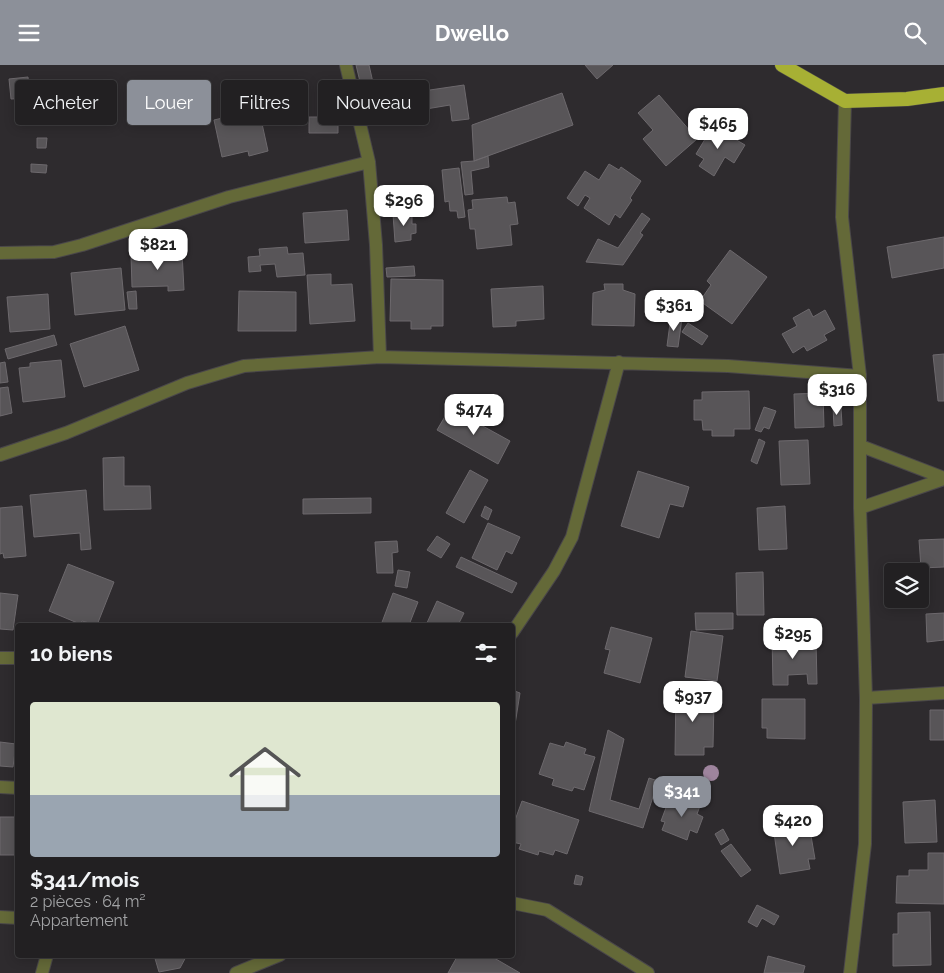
<!DOCTYPE html>
<html lang="fr">
<head>
<meta charset="utf-8">
<style>
	:root { --surface:#222022; --page:#2a282a; --text:#f1f3f6; --muted:#a2a3a5; --line:#3f3e40; --accent:#8c9099 }
	body { margin:0; font-family:Raleway,sans-serif; background:var(--page); color:var(--text); height:100vh; display:flex; flex-direction:column; font-size:19px; white-space:nowrap }
	* { box-sizing:border-box; margin:0 }
	p { font-size:16px; color:var(--muted) }
	.icon { flex:none; width:28px; height:28px; fill:none; stroke:currentColor; stroke-width:2; stroke-linecap:round; stroke-linejoin:round }
	.map { position:relative; flex:1; overflow:hidden }
	.panel { position:absolute; left:15px; top:558px; width:500px; height:335px; display:flex; flex-direction:column; background:var(--surface); border-radius:5px; box-shadow:0 2px 12px #0003,0 0 0 1px var(--line) }
	.panel>* { flex:none }
	.top-card { position:absolute; left:15px; top:15px; width:500px; height:45px; display:flex; gap:10px }
	.fabs { position:absolute; left:884px; top:498px; display:grid; gap:10px }
	.fabs a { display:grid; place-items:center; width:45px; height:45px; border-radius:5px; background:var(--surface); box-shadow:0 2px 12px #0003,0 0 0 1px var(--line); font-size:25px }
	.price { position:absolute; translate:-50% -42px; padding:0 11px; border-radius:10px; background:#fff; color:#222; font-size:16px; line-height:32px; filter:drop-shadow(0 1px 2px #0008) }
	.price::after { content:''; position:absolute; left:50%; top:30px; width:15px; height:11px; margin-left:-8px; background:inherit; clip-path:polygon(0 0,100% 0,50% 100%) }
	.price.active { background:var(--accent); color:#fff }
	ul { padding:0; list-style:none }
	li { display:grid; align-content:center; gap:10px; height:265px; padding:0 15px }
	li span { display:grid; place-items:center; height:155px; border-radius:5px; color:#555 }
	li>.icon { margin-inline-start:auto }
	span .icon { width:90px; height:90px; fill:#fffc; stroke-width:1 }
	li b { font-size:21px }
	h2 { display:flex; justify-content:space-between; align-items:center; height:60px; padding:0 15px; font-size:21px }
	.pill { padding:0 18px; border-radius:5px; background:var(--surface); box-shadow:0 2px 12px #0003,0 0 0 1px var(--line); font-size:18px; line-height:45px }
	.pill.active { background:var(--accent); color:#fff }
	header { display:flex; justify-content:space-between; align-items:center; height:65px; padding:0 15px; background:var(--accent); color:#fff; font-size:22px; font-weight:700 }
	.map>svg:first-child { display:block }
	.building { fill:#585558; stroke:#6d696d }
	.lines { fill:none; stroke-linecap:round; stroke-linejoin:round }
	.minor-casing { stroke:#4a474a; stroke-width:14 }
	.tertiary-casing { stroke:#4a474a; stroke-width:14 }
	.trunk-casing { stroke:#4a474a; stroke-width:15 }
	.minor { stroke:#646938; stroke-width:12 }
	.tertiary { stroke:#646938; stroke-width:12 }
	.trunk { stroke:#a7b034; stroke-width:14 }
	.tree { fill:#9e849d }
</style>
</head>
<body>
<header><svg class="icon" aria-label="menu" viewBox="0 0 24 24"><path d="M4 6h16M4 12h16M4 18h16"/></svg>Dwello<svg class="icon" aria-label="search" viewBox="0 0 24 24"><circle cx="10" cy="10" r="6"/><path d="M15 15l6 6"/></svg></header>
<div class="map">
<svg width="944" height="908" viewBox="0 0 944 908">
	<rect width="100%" height="100%" fill="#2e2b2e"/>
	<path class="building" d="M356,0H369L374,22L362,25Z
		M585,0H613L597,14Z
		M28,12L30,33L11,34L9,14Z
		M464,20L469,54L452,56L450,40L426,44L423,26Z
		M562,28L573,60L474,96L472,60Z
		M659,30L697,74L666,101L643,74L653,65L638,48Z
		M233,32L235,41L244,39L246,48L259,45L268,86L249,91L248,86L222,92L214,55L231,51L227,33Z
		M309,52H338V68H309Z
		M713,61L745,80L734,98L725,92L714,111L699,101L704,94L696,89Z
		M37,73H47L46,83H37Z
		M488,91L489,102L471,106L473,129L465,130L461,97L474,96Z
		M31,99L47,100L46,108L31,107Z
		M609,99L619,105L621,102L641,116L630,133L632,135L620,153L615,149L609,160L584,143L590,133L585,130L578,141L567,133L585,106L599,115Z
		M459,103L465,152L458,153L457,146H450L449,136L445,137L442,105Z
		M507,132L508,138L515,137L518,159L510,160L512,180L477,184L475,164H470L468,145L473,144L472,135Z
		M347,145L349,175L305,178L303,148Z
		M412,148V159H416V168L411,169V175L395,177L393,149Z
		M642,148L650,154L640,168L643,170L623,200L586,197L598,174L618,183Z
		M944,172V203L892,213L887,182Z
		M287,182L288,189L303,188L305,210L277,212L275,199L260,200L261,206L249,207L248,192L260,191L259,184Z
		M730,185L767,212L732,259L700,236L711,220L707,216Z
		M182,187L184,225L168,226V221L132,222L131,190Z
		M414,201L415,211L387,212L386,203Z
		M121,203L125,245L75,250L71,208Z
		M331,209V220L352,219L355,256L310,259L307,210Z
		M391,214L443,215V261H431V264H411V256H390Z
		M604,219H623V225L635,229L634,261L592,260L593,228L605,225Z
		M543,221L544,254L516,256V261L493,262L491,224Z
		M136,226L137,244H129L127,227Z
		M239,226L296,227V266H238Z
		M48,229L50,264L10,267L7,232Z
		M809,244L813,252L825,245L835,264L824,270L827,275L807,286L804,281L793,288L782,269L797,261L793,253Z
		M671,251L682,253L678,282L667,281Z
		M688,258L708,271L702,280L682,267Z
		M125,261L139,305L84,322L70,279Z
		M54,270L57,280L8,294L5,284Z
		M944,289V336H938L933,290Z
		M61,295L65,332L23,337L19,303L30,302V298Z
		M5,297L8,317L0,318V298Z
		M8,322L12,348L0,351V323Z
		M749,326L750,364H734V371H712V365H703L702,355H694V335H702V327Z
		M823,328L824,362L795,363L794,329Z
		M764,342L776,346L769,364L764,362L761,367L755,365Z
		M833,342H841L842,360L834,361Z
		M450,343L510,376L498,399L437,365Z
		M759,374L765,377L757,399L751,396Z
		M808,375L810,419L781,420L779,376Z
		M124,392V421H150L151,444L104,445L103,393Z
		M470,405L488,415L464,458L446,448Z
		M638,406L689,422L683,442L670,439L659,473L621,461Z
		M86,425L91,484L81,485L80,468L34,472L30,430Z
		M371,433V448L303,449V434Z
		M22,441L26,491L4,493L3,488L0,489V443Z
		M485,441L492,445L488,455L481,451Z
		M785,441L787,484L759,485L757,443Z
		M488,458L520,472L512,489L506,486L497,505L472,493Z
		M437,471L450,479L441,493L427,485Z
		M944,474V502L921,503L919,475Z
		M397,476L398,487L392,488L393,508H377L375,477Z
		M461,492L517,518L512,528L456,502Z
		M68,499L114,517L97,560L82,556L80,559L49,546Z
		M398,505L410,507L407,523L395,521Z
		M763,507L764,550H737L736,508Z
		M0,528L18,530L13,565L0,564Z
		M393,528L418,537L409,560H381Z
		M437,536L464,548L458,560H426Z
		M695,548H733V564L696,565Z
		M944,548V575L927,577L926,549Z
		M611,562L652,573L640,618L604,608L610,585L605,584Z
		M691,566L723,571L717,616L685,612Z
		M772,571H792V576H816L817,619H808L807,609L788,610V620H773Z
		M512,625L520,628L514,666H512Z
		M676,626H704V636H714L713,682H704V690H675Z
		M762,634H805V674L767,673V663H762Z
		M930,645H944V675H930Z
		M608,665L624,674L610,735L639,744L649,713L658,716L643,763L589,746Z
		M0,677L16,679L13,702L0,701Z
		M566,677L586,684L584,689L595,692L584,725L574,722L572,726L552,720L554,714L539,709L550,678L564,682Z
		M675,731L700,741L697,749L703,752L697,768L690,765L687,775L662,765L665,757L661,756L667,740L671,741Z
		M935,735L937,777L905,778L903,737Z
		M522,736L579,755L567,789L555,785L553,790L539,786L538,790L519,784L521,779L512,777V757L514,758Z
		M805,742L806,752L780,754L779,744Z
		M0,752H18V790H0Z
		M803,757L804,766L810,765L815,794H808L810,804L780,809L773,761Z
		M723,764L729,775L721,780L715,769Z
		M731,779L751,805L741,812L721,786Z
		M928,788H944V839L896,838L897,811H909V805H928Z
		M576,810L583,812L581,820L574,819Z
		M757,840L779,851L774,860L762,853L757,862L748,857Z
		M930,847L931,900L893,901V869H898V848Z
		M154,890H187L180,903L159,907Z
		M458,890H489L520,908H448Z
		M768,891L805,901L803,908H764Z"/>
	<g class="lines">
		<g class="minor-casing">
			<path id="minor" d="M346,0L369,97L376,180L380,292
				M0,188L54,187L82,180L229,132L369,97
				M0,390L66,368L187,318L244,301L380,292L728,301L860,311
				M512,568L554,506L572,472L619,297
				M0,593H18
				M866,633L944,628
				M0,722L18,723
				M512,838L547,845L648,908
				M0,852L18,853
				M42,908L47,890
				M236,908L280,890"/>
		</g>
		<g class="tertiary-casing">
			<path id="tertiary" d="M845,36L842,152L860,311V443L866,633L865,779L850,908
				M861,381L944,413
				M860,443L944,414"/>
		</g>
		<g class="trunk-casing">
			<path id="trunk" d="M782,0L845,36L907,34L944,29"/>
		</g>
		<use href="#minor" class="minor"/>
		<use href="#tertiary" class="tertiary"/>
		<use href="#trunk" class="trunk"/>
	</g>
	<circle class="tree" cx="711" cy="708" r="8"/>
</svg>
<div class="fabs">
<a><svg class="icon" aria-label="layers" viewBox="0 0 24 24"><path d="M12 4l9 5-9 5-9-5zM3 14l9 5 9-5"/></svg></a>
</div>
<b class="price" style="left:718px;top:85px">$465</b>
<b class="price" style="left:404px;top:162px">$296</b>
<b class="price" style="left:158px;top:206px">$821</b>
<b class="price" style="left:674px;top:267px">$361</b>
<b class="price" style="left:837px;top:351px">$316</b>
<b class="price" style="left:474px;top:371px">$474</b>
<b class="price" style="left:793px;top:595px">$295</b>
<b class="price" style="left:693px;top:658px">$937</b>
<b class="price active" style="left:682px;top:753px">$341</b>
<b class="price" style="left:793px;top:782px">$420</b>
<div class="top-card">
<a class="pill">Acheter</a>
<a class="pill active">Louer</a>
<a class="pill">Filtres</a>
<a class="pill">Nouveau</a>
</div>
<section class="panel">
<h2>10 biens<svg class="icon" aria-label="filters" viewBox="0 0 24 24"><path d="M4 7h16M4 17h16"/><circle cx="9" cy="7" r="2"/><circle cx="15" cy="17" r="2"/></svg></h2>
<ul>
<li><span style="background:linear-gradient(#dfe7d0 60%,#9aa5b1 0)"><svg class="icon" aria-label="home" viewBox="0 0 24 24"><path d="M3 11l9-7 9 7M6 9v11h12V9"/></svg></span><div><b>$341/mois</b><p>2 pièces · 64 m²</p><p>Appartement</p></div></li>
</ul>
</section>
</div>
</body>
</html>
